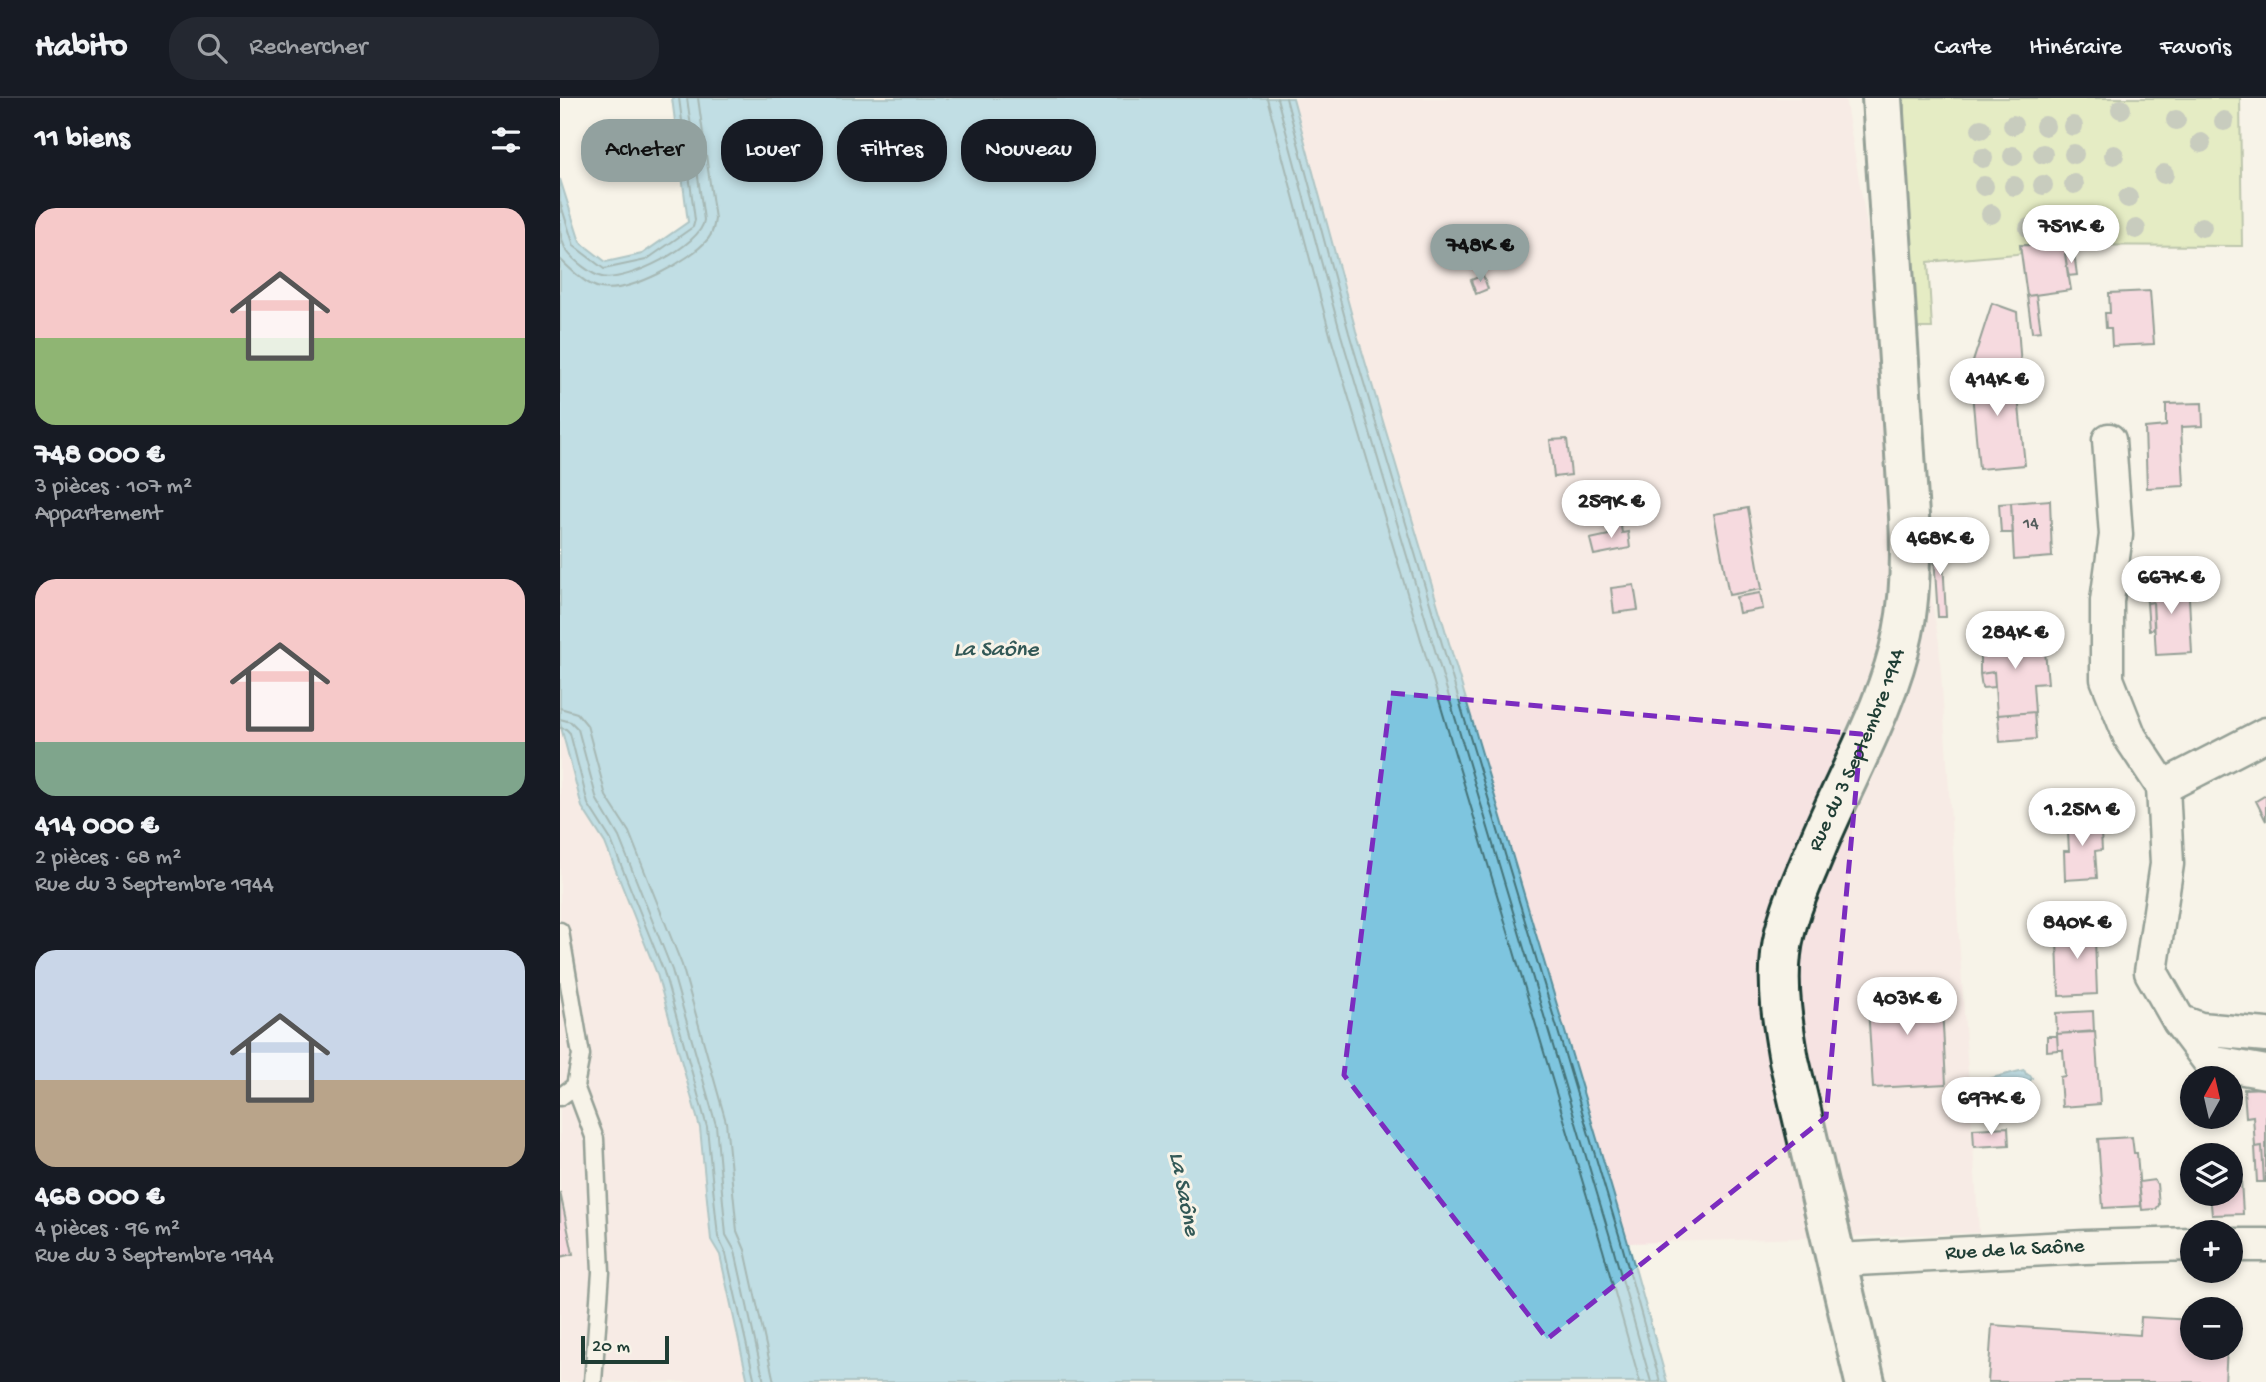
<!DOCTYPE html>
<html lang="fr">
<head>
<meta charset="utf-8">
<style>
	:root { --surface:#171b24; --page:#242831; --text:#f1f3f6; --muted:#9ea1a6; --line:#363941; --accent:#92a19f }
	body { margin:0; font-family:"Gochi Hand",sans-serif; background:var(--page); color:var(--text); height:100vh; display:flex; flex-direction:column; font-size:26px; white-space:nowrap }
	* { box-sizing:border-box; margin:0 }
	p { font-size:23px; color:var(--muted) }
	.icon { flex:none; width:38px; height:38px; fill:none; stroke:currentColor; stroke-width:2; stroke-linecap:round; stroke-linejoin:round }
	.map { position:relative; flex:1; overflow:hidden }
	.drawer { display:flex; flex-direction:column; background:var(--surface); width:560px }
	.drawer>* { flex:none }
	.guide { position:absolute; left:21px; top:21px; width:665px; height:63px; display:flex; gap:14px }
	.needle { width:46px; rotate:8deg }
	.controls { position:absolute; left:1620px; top:968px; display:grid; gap:14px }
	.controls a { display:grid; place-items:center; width:63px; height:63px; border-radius:50%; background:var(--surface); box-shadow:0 4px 10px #0003; font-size:35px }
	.scale { position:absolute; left:21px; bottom:18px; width:88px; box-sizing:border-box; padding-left:7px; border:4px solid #1f3d34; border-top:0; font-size:19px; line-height:24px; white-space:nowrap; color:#1f3d34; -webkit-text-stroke:5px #f7f3e8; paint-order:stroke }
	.price { position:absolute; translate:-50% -60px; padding:0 16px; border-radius:24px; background:#fff; color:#222; font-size:23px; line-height:46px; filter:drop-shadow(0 2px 4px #0008) }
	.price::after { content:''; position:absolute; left:50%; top:42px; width:21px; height:16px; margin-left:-10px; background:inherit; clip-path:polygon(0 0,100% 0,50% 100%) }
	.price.on { background:var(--accent); color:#111 }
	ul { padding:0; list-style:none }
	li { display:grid; align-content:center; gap:14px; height:371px; padding:0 35px }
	li span { display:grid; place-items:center; height:217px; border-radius:21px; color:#555 }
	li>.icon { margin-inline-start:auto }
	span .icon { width:126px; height:126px; fill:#fffc; stroke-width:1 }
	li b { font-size:30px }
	h2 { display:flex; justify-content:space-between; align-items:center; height:84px; padding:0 35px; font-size:30px }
	.tag { padding:0 24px; border-radius:28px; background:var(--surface); box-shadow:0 4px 10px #0003; font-size:24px; line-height:63px }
	.tag.on { background:var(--accent); color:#111 }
	header { display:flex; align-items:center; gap:42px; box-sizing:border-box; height:98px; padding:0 35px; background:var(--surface); border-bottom:2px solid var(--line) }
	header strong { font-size:33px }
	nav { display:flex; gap:38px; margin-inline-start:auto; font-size:24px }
	.search { width:490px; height:63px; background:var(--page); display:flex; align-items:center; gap:18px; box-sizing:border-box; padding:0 24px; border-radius:28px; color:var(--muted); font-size:26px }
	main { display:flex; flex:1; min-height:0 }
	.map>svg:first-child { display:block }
	.built { fill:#f6e3e2 }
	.green { fill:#cee499; stroke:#769066; stroke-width:2 }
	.water { fill:#7ec5df; stroke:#588f9b; stroke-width:2 }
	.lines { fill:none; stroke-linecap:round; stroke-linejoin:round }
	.shore { stroke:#457378; stroke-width:2 }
	.building { fill:#f4bdd5; stroke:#1f3d34; stroke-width:2 }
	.service-casing { stroke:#1f3d34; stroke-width:21 }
	.minor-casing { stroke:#1f3d34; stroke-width:37 }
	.tertiary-casing { stroke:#1f3d34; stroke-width:44 }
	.service { stroke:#f7f3e8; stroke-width:16 }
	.minor { stroke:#f7f3e8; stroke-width:32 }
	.tertiary { stroke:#f7f3e8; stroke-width:38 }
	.tree { fill:#8e9d8d }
	.marked { fill:none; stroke:#7b2cbf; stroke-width:5; stroke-dasharray:14 9; stroke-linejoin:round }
	.labels { text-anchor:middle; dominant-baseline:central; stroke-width:6; stroke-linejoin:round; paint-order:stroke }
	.number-label { font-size:18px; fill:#545d5c }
	.street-label { font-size:21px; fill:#1f3d34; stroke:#f7f3e8 }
	.water-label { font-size:23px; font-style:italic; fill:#325856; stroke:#f7f3e8 }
</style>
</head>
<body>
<header>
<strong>Habito</strong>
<div class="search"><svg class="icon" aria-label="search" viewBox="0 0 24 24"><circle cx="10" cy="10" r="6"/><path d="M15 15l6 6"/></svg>Rechercher</div>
<nav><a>Carte</a><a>Itinéraire</a><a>Favoris</a></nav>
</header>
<main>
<section class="drawer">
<h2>11 biens<svg class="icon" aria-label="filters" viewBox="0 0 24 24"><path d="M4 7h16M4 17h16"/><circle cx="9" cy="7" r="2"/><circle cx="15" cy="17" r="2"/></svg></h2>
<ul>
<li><span style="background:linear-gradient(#f6c9c9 60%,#8fb573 0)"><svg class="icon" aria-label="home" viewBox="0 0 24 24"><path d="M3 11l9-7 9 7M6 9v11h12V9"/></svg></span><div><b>748 000 €</b><p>3 pièces · 107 m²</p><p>Appartement</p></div></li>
<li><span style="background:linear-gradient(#f6c9c9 75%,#7fa58c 0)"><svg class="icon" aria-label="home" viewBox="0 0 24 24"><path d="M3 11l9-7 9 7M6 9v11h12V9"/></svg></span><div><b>414 000 €</b><p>2 pièces · 68 m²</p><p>Rue du 3 Septembre 1944</p></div></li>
<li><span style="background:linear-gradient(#c9d6e8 60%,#b9a48a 0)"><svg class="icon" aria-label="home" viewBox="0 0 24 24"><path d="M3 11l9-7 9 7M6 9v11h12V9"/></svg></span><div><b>468 000 €</b><p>4 pièces · 96 m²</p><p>Rue du 3 Septembre 1944</p></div></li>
</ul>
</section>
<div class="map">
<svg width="1706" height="1284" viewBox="0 0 1706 1284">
	<rect width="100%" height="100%" fill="#f7f3e8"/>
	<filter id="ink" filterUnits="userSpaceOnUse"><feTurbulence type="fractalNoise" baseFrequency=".0143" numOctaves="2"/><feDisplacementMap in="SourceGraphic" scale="14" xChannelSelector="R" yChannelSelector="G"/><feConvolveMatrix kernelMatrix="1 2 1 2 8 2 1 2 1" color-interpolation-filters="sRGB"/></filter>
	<g filter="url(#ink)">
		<path class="built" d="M733,0H1285L1379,545L1419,1135L1068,1145L796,233Z
			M0,625L22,709L45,745L97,876L140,1030L151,1142L160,1157L188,1284H0Z"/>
		<path class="green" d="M1344,0H1680L1682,148L1460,147L1461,155L1456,156L1368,164L1372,230H1357L1344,31Z"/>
		<path class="water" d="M112,0H733L796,233L1068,1145L1107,1284H188L160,1157L151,1142L140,1030L97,876L45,745L22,709L0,625V81L20,144L46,164L82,156L128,124Z
			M1464,972L1466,976L1470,977L1472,980L1468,986L1470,991L1433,1001L1428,981Z"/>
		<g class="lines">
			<path class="shore" d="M707,0L771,240L1043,1152L1080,1284
				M717,0L781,237L1053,1149L1091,1284
				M726,0L789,235L1062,1147L1100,1284
				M0,104L14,148L44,171L86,162L133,129L135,122L119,0
				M0,133C2,140 3,148 7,153C13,162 32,177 42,179C66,185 142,147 144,122L127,0
				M0,161C10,171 26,187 40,190C69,196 130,163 148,141C153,135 154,128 155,121L138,0
				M0,610L17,615L27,627L46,698L69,734L122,867L166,1024L177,1133L185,1152L214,1284
				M0,621L11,624L18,631L37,702L59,739L112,872L156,1027L166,1137L175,1153L204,1284
				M0,630L6,631L10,635L28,706L51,742L104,874L147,1029L158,1139L166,1156L195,1284"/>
		</g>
		<path class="building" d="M1460,147L1514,148V155L1505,156L1511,192L1467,198Z
			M1514,155L1517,177L1508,178L1505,156Z
			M923,177L928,191L916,196L911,182Z
			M1590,193L1594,246L1552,248L1551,230H1546L1545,215H1550L1549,195Z
			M1476,197L1481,233L1472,234L1467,198Z
			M1432,205L1457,214L1461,269L1410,273Z
			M1455,269L1465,367L1419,371L1410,273Z
			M1642,305L1643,328L1621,329L1624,388L1587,390L1585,330L1606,328V306Z
			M1007,341L1011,377L994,379L990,342Z
			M1490,402L1492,459L1454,462L1451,405Z
			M1451,405L1453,435H1441L1439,406Z
			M1188,410L1202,491L1169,497L1154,416Z
			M1060,422L1062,435L1068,434L1070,450L1034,457L1030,441L1049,437L1047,424Z
			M1382,441L1386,519H1378L1373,442Z
			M1628,482L1632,555L1596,557L1593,504L1587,505L1585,485Z
			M1074,487L1078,512L1054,515L1051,490Z
			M1200,495L1203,511L1179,515L1176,499Z
			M1593,504L1594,531L1589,532L1587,505Z
			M1483,531L1485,553L1473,554L1471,532Z
			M1471,532L1473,554L1485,553L1488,585L1473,586L1475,614L1437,617L1434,574L1420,576V557L1433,556L1432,535Z
			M1418,535H1432L1433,556L1420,557Z
			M1434,574L1435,589L1422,590L1420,576Z
			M1474,614L1476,641L1440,644L1438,617Z
			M1706,697V723L1696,703Z
			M1533,715L1534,734H1541L1542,752L1535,753L1537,780L1505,782L1504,753H1509L1507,717Z
			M1531,828L1532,841H1535L1537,896L1499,898L1497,843H1499L1496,829Z
			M1496,829L1497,840H1485L1484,830Z
			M1381,889L1386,986L1313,990L1307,893Z
			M1533,913L1534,934L1497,936L1496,915Z
			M1535,933L1540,1006L1502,1009L1500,979L1505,978L1503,952H1498L1497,936Z
			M1487,938H1497L1498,952L1487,953Z
			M1706,990V1084H1704L1702,1048L1695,1049L1693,1018L1686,1019L1684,991Z
			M1448,1029L1449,1047L1414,1049L1413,1031Z
			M1572,1039L1574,1055H1577L1581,1108L1543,1110L1538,1041Z
			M1702,1048L1704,1084H1697L1695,1049Z
			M1594,1082L1597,1086L1599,1107L1596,1111L1582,1112L1579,1084Z
			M1671,1082H1681L1683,1116L1652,1117L1650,1096H1671Z
			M0,1094L13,1156L0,1159Z
			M1633,1217V1250H1667L1665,1284H1428L1432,1227L1580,1237L1581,1219L1632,1222Z"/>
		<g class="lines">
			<g class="service-casing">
				<path id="service" d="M0,833L21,957L15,988L0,999
					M15,988L35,1041L41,1174L33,1284"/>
			</g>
			<g class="minor-casing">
				<g id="minor">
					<path d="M1549,342L1556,437L1547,503V581L1570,639L1603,689L1607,766L1591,874L1619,923L1650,964L1706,974"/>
					<path d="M1603,689L1706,636"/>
					<path d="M1619,923L1640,931L1706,937"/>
					<path d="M1671,1147H1706"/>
					<path id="s1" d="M1277,1162L1525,1149L1633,1146"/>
				</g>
			</g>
			<g class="tertiary-casing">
				<g id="tertiary">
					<path id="s2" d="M1305,1284L1229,962C1223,927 1217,892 1221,856C1225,818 1244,781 1258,746C1286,679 1329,605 1343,535C1351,496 1351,457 1349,418L1322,0"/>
				</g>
			</g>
			<use href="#service" class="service"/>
			<use href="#minor" class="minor"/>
			<use href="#tertiary" class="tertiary"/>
		</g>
		<g class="tree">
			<circle cx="1561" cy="11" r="10"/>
			<circle cx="1616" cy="22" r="10"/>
			<circle cx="1664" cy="23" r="10"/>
			<circle cx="1453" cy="27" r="10"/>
			<circle cx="1485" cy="28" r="10"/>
			<circle cx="1513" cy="28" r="10"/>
			<circle cx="1421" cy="31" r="10"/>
			<circle cx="1641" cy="45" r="10"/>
			<circle cx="1483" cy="56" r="10"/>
			<circle cx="1514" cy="56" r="10"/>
			<circle cx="1554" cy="57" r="10"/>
			<circle cx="1453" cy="58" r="10"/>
			<circle cx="1423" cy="60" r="10"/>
			<circle cx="1604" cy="76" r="10"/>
			<circle cx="1514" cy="86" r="10"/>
			<circle cx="1483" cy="87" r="10"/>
			<circle cx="1424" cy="88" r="10"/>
			<circle cx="1454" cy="88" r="10"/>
			<circle cx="1568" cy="100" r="10"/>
			<circle cx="1431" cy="116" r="10"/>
			<circle cx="1642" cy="129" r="10"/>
			<circle cx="1469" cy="130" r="10"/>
			<circle cx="1576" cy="131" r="10"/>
			<circle cx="1502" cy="135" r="10"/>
		</g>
	</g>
	<path d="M0 0H1706V1284H0ZM831,595L1301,636L1266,1019L987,1241L784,977Z" fill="#f7f3e8" fill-opacity=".55" fill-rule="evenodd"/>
	<path class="marked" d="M831,595L1301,636L1266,1019L987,1241L784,977Z"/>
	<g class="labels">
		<g class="number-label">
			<text x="1471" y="426">14</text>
		</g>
		<g class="street-label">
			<text stroke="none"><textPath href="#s2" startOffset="656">Rue du 3 Septembre 1944</textPath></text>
			<text stroke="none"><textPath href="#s1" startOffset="178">Rue de la Saône</textPath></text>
		</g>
		<g class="water-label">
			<text x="436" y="552">La Saône</text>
			<text transform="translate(623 1096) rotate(79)">La Saône</text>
		</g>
	</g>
</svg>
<div class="controls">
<a><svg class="needle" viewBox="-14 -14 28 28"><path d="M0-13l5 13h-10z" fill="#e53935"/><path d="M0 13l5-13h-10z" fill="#9ea1a6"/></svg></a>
<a><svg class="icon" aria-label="layers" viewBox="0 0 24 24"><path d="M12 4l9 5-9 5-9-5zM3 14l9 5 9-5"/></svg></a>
<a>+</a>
<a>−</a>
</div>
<div class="scale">20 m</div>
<b class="price" style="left:1511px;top:167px">751K €</b>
<b class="price on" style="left:920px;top:186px">748K €</b>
<b class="price" style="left:1437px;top:320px">414K €</b>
<b class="price" style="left:1051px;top:442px">259K €</b>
<b class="price" style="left:1380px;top:479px">468K €</b>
<b class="price" style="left:1611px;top:518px">667K €</b>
<b class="price" style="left:1455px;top:573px">284K €</b>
<b class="price" style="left:1522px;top:750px">1.25M €</b>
<b class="price" style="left:1517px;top:863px">840K €</b>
<b class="price" style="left:1347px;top:939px">403K €</b>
<b class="price" style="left:1431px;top:1039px">697K €</b>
<div class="guide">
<a class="tag on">Acheter</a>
<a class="tag">Louer</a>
<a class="tag">Filtres</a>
<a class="tag">Nouveau</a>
</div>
</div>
</main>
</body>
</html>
